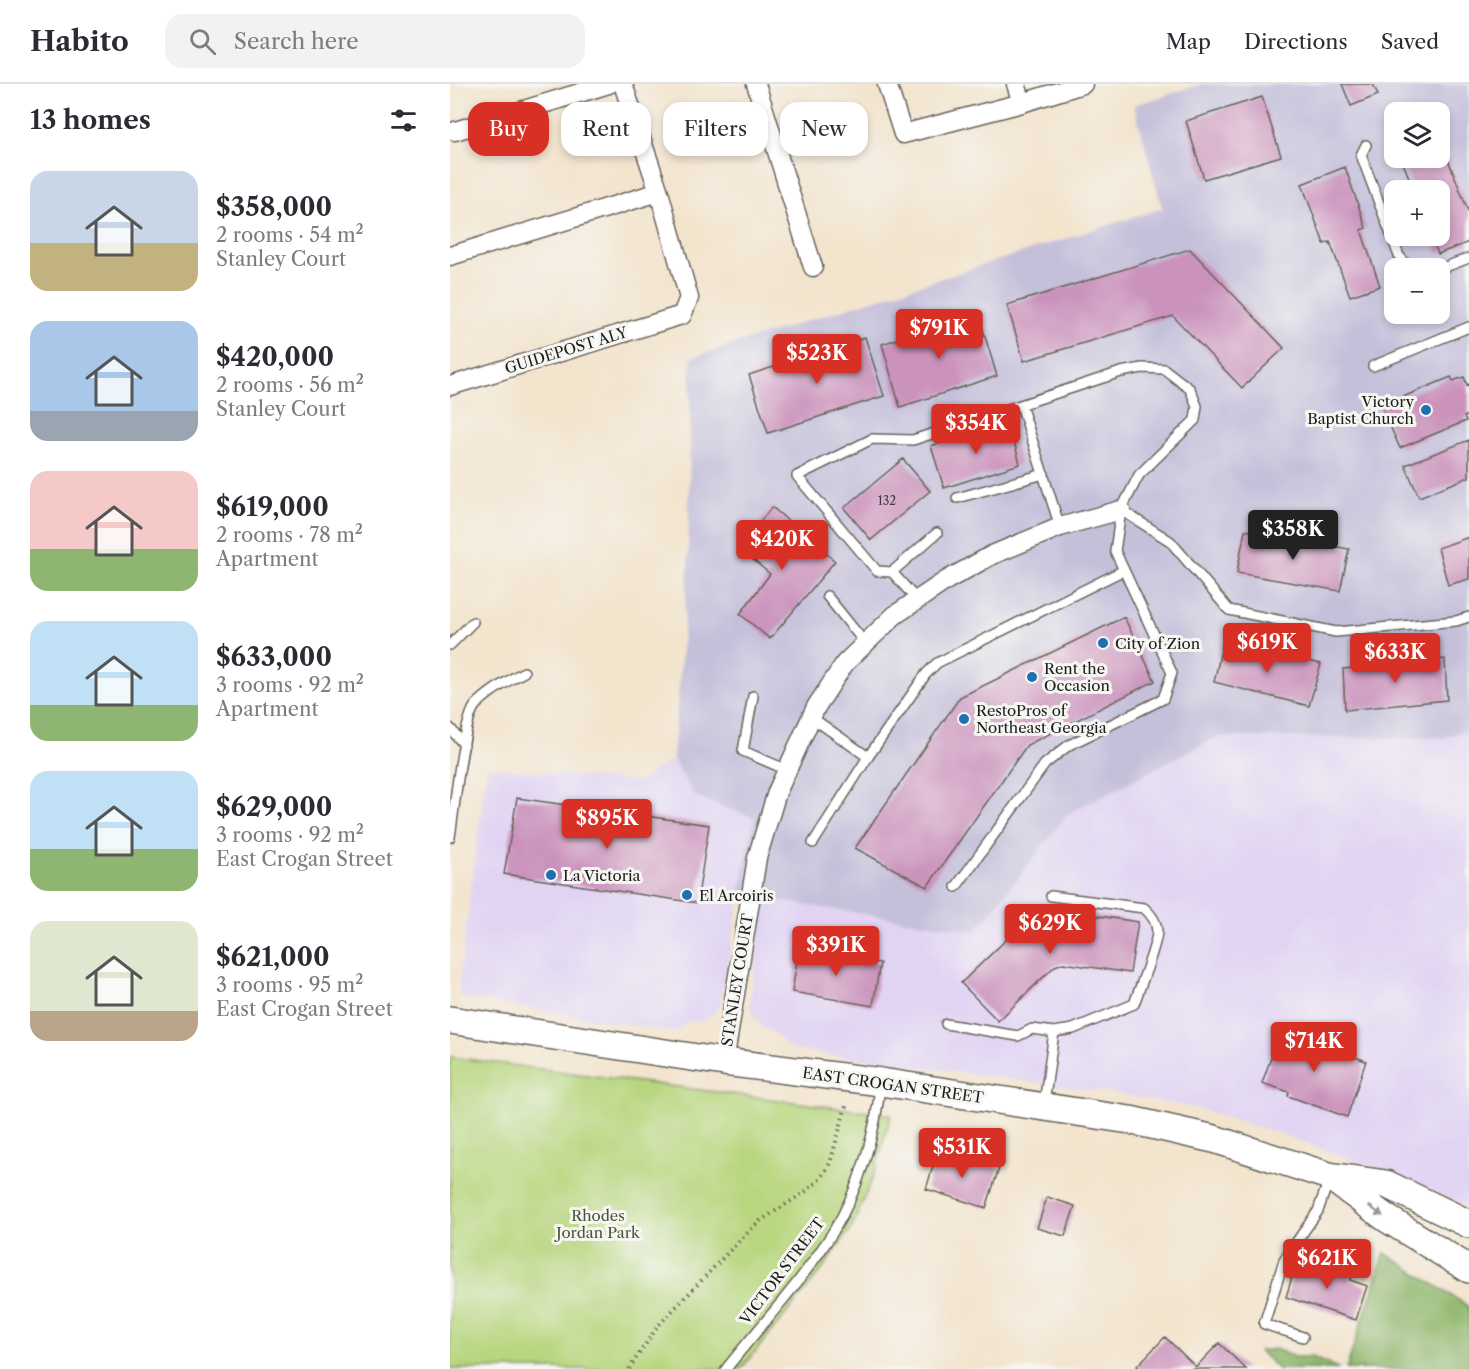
<!DOCTYPE html>
<html lang="en">
<head>
<meta charset="utf-8">
<style>
	:root { --surface:#fff; --page:#f2f2f3; --text:#2b2b33; --muted:#7c7c81; --line:#e1e1e2; --accent:#d93025 }
	body { margin:0; font-family:"Libre Caslon Text",serif; background:var(--page); color:var(--text); height:100vh; display:flex; flex-direction:column; font-size:22px; white-space:nowrap }
	* { box-sizing:border-box; margin:0 }
	p { font-size:20px; color:var(--muted) }
	.icon { flex:none; width:33px; height:33px; fill:none; stroke:currentColor; stroke-width:2; stroke-linecap:round; stroke-linejoin:round }
	.map { position:relative; flex:1; overflow:hidden }
	.side { display:flex; flex-direction:column; background:var(--surface); width:450px }
	.side>* { flex:none }
	.guide { position:absolute; left:18px; top:18px; width:570px; height:54px; display:flex; gap:12px }
	.controls { position:absolute; left:934px; top:18px; display:grid; gap:12px }
	.controls a { display:grid; place-items:center; width:66px; height:66px; border-radius:12px; background:var(--surface); box-shadow:0 3px 9px #0003; font-size:30px }
	.price { position:absolute; translate:-50% -51px; padding:0 14px; border-radius:6px; background:var(--accent); color:#fff; font-size:20px; line-height:39px; filter:drop-shadow(0 2px 3px #0008) }
	.price::after { content:''; position:absolute; left:50%; top:36px; width:18px; height:14px; margin-left:-9px; background:inherit; clip-path:polygon(0 0,100% 0,50% 100%) }
	.price.selected { background:#222; color:#fff }
	ul { padding:0; list-style:none }
	li { display:flex; align-items:center; gap:18px; height:150px; padding:0 30px }
	li span { display:grid; place-items:center; flex:none; width:168px; height:120px; border-radius:18px; color:#555 }
	li>.icon { margin-inline-start:auto }
	span .icon { width:72px; height:72px; fill:#fffc; stroke-width:1 }
	li b { font-size:26px }
	h2 { display:flex; justify-content:space-between; align-items:center; height:72px; padding:0 30px; font-size:26px }
	.tag { padding:0 21px; border-radius:18px; background:var(--surface); box-shadow:0 3px 9px #0003; font-size:21px; line-height:54px }
	.tag.selected { background:var(--accent); color:#fff }
	header { display:flex; align-items:center; gap:36px; box-sizing:border-box; height:84px; padding:0 30px; background:var(--surface); border-bottom:2px solid var(--line) }
	header strong { font-size:28px }
	nav { display:flex; gap:33px; margin-inline-start:auto; font-size:21px }
	.search { width:420px; height:54px; background:var(--page); display:flex; align-items:center; gap:15px; box-sizing:border-box; padding:0 21px; border-radius:18px; color:var(--muted); font-size:22px }
	main { display:flex; flex:1; min-height:0 }
	.map>svg:first-child { display:block }
	.built { fill:#e1d4f3 }
	.industrial { fill:#c5c0da; fill-rule:evenodd }
	.green { fill:#b7d67e; stroke:#6a794d; stroke-width:1.5 }
	.forest { fill:#91b76d; stroke:#566a44; stroke-width:1.5 }
	.building { fill:#cb93bc }
	.lines { fill:none; stroke-linecap:round; stroke-linejoin:round }
	.lane-casing { stroke:#67625a; stroke-width:12 }
	.street-casing { stroke:#67625a; stroke-width:21 }
	.primary-casing { stroke:#67625a; stroke-width:30 }
	.path { stroke:#67625a; stroke-width:4; stroke-dasharray:1.5 4.5; stroke-linecap:butt }
	.lane { stroke:#fff; stroke-width:9 }
	.street { stroke:#fff; stroke-width:18 }
	.primary { stroke:#fff; stroke-width:27 }
	.oneway { fill:#999 }
	.poi-dot { fill:#1f6fb2; stroke:#f6f6f2; stroke-width:2 }
	.labels { text-anchor:middle; dominant-baseline:central; stroke-width:6; stroke-linejoin:round; paint-order:stroke }
	.number-label { font-size:12px; fill:#483a44 }
	.street-label { font-size:15px; fill:#1c1c1c; stroke:#f6f6f2 }
	.poi-label { font-size:15px; fill:#1c1c1c; stroke:#f6f6f2; text-anchor:start }
	.park-label { font-size:15px; fill:#4a5439; stroke:#f6f6f2 }
</style>
</head>
<body>
<header>
<strong>Habito</strong>
<div class="search"><svg class="icon" aria-label="search" viewBox="0 0 24 24"><circle cx="10" cy="10" r="6"/><path d="M15 15l6 6"/></svg>Search here</div>
<nav><a>Map</a><a>Directions</a><a>Saved</a></nav>
</header>
<main>
<section class="side">
<h2>13 homes<svg class="icon" aria-label="filters" viewBox="0 0 24 24"><path d="M4 7h16M4 17h16"/><circle cx="9" cy="7" r="2"/><circle cx="15" cy="17" r="2"/></svg></h2>
<ul>
<li><span style="background:linear-gradient(#c9d6e8 60%,#c2b280 0)"><svg class="icon" aria-label="home" viewBox="0 0 24 24"><path d="M3 11l9-7 9 7M6 9v11h12V9"/></svg></span><div><b>$358,000</b><p>2 rooms · 54 m²</p><p>Stanley Court</p></div></li>
<li><span style="background:linear-gradient(#a9c7e8 75%,#9aa5b1 0)"><svg class="icon" aria-label="home" viewBox="0 0 24 24"><path d="M3 11l9-7 9 7M6 9v11h12V9"/></svg></span><div><b>$420,000</b><p>2 rooms · 56 m²</p><p>Stanley Court</p></div></li>
<li><span style="background:linear-gradient(#f6c9c9 65%,#8fb573 0)"><svg class="icon" aria-label="home" viewBox="0 0 24 24"><path d="M3 11l9-7 9 7M6 9v11h12V9"/></svg></span><div><b>$619,000</b><p>2 rooms · 78 m²</p><p>Apartment</p></div></li>
<li><span style="background:linear-gradient(#bfe0f5 70%,#8fb573 0)"><svg class="icon" aria-label="home" viewBox="0 0 24 24"><path d="M3 11l9-7 9 7M6 9v11h12V9"/></svg></span><div><b>$633,000</b><p>3 rooms · 92 m²</p><p>Apartment</p></div></li>
<li><span style="background:linear-gradient(#bfe0f5 65%,#8fb573 0)"><svg class="icon" aria-label="home" viewBox="0 0 24 24"><path d="M3 11l9-7 9 7M6 9v11h12V9"/></svg></span><div><b>$629,000</b><p>3 rooms · 92 m²</p><p>East Crogan Street</p></div></li>
<li><span style="background:linear-gradient(#dfe7d0 75%,#b9a48a 0)"><svg class="icon" aria-label="home" viewBox="0 0 24 24"><path d="M3 11l9-7 9 7M6 9v11h12V9"/></svg></span><div><b>$621,000</b><p>3 rooms · 95 m²</p><p>East Crogan Street</p></div></li>
</ul>
</section>
<div class="map">
<svg width="1019" height="1285" viewBox="0 0 1019 1285">
	<rect width="100%" height="100%" fill="#f6f6f2"/>
	<filter id="ink" filterUnits="userSpaceOnUse"><feTurbulence type="fractalNoise" baseFrequency=".0167" numOctaves="2"/><feDisplacementMap in="SourceGraphic" scale="12" xChannelSelector="R" yChannelSelector="G"/><feConvolveMatrix kernelMatrix="1 2 1 2 8 2 1 2 1" color-interpolation-filters="sRGB"/></filter>
	<filter id="wash" filterUnits="userSpaceOnUse"><feTurbulence type="fractalNoise" baseFrequency=".008" numOctaves="4" result="noise"/><feDisplacementMap in="SourceGraphic" scale="24" xChannelSelector="R" yChannelSelector="G"/><feGaussianBlur stdDeviation="1.35" result="paint"/><feColorMatrix in="noise" values="0 0 0 0 0 0 0 0 0 0 0 0 0 0 0 0 0 1.4 0 .05"/><feComposite in="paint" operator="in"/></filter>
	<g filter="url(#wash)">
		<rect width="100%" height="100%" fill="#f3e4ce"/>
		<path class="built" d="M1019,646V1124L973,1102L828,1049L746,1024L663,1009L342,966L325,950L311,942L303,930L300,921L313,815L526,847L619,729L767,653L992,654Z
			M223,675L244,712L304,733L271,919L264,930L251,937H240L225,948L9,913V897L37,683L188,698Z"/>
		<path class="industrial" d="M752,0H1019V646L992,654L767,653L619,729L526,847L289,811L304,734L244,712L223,675L238,486L241,274L712,124L684,21ZM945,28H990V74H945ZM945,106H990V152H945ZM945,184H990V230H945Z"/>
		<path class="green" d="M0,973L441,1031L423,1093L402,1143L371,1187L291,1285H0Z"/>
		<path class="forest" d="M935,1169L1019,1223V1285H896Z
			M825,1265L845,1273H862L890,1285H828L809,1267Z"/>
		<g id="blocks">
			<path class="building" d="M892,0H923L928,11L901,22Z
				M812,13L831,72L754,95L736,37Z
				M990,55L1019,129V158L988,170L981,152H990V106H964L951,74H990Z
				M895,83L916,144L911,146L930,202L900,212L880,158L874,160L852,100Z
				M740,165L834,264L792,304L723,232L574,277L557,221Z
				M528,229L547,292L450,323L432,260Z
				M415,253L434,312L318,349L299,291Z
				M1001,293L1003,297L1014,293L1017,301L1019,300V331L1014,333L1016,337L950,364L931,322Z
				M559,338L570,380L494,404L481,362Z
				M1019,356V393L969,413L955,381Z
				M453,375L480,407L421,456L394,424Z
				M322,423L385,477L320,555L290,530L320,490L289,464Z
				M795,446L899,465L890,507L787,489Z
				M1019,453V495L998,501L988,464Z
				M674,533L705,597L577,661L477,803L405,764L510,613Z
				M773,558L871,580L859,622L764,598Z
				M995,575L997,616L895,626L893,585Z
				M67,714L259,741L247,819L54,790Z
				M590,823L688,838L680,889L613,879L605,882L548,937L511,899Z
				M349,865L430,879L423,922L342,908Z
				M831,946L916,977L897,1033L838,1012L839,1008L812,999Z
				M488,1066L549,1084L536,1124L476,1105Z
				M597,1113L625,1122L615,1152L587,1144Z
				M846,1180L873,1188L875,1182L902,1190L900,1196L917,1202L906,1236L836,1213Z
				M715,1253L746,1283L769,1259L796,1285H690L687,1282Z"/>
		</g>
	</g>
	<g filter="url(#ink)">
		<use href="#blocks" fill-opacity="0" stroke="#67625a" stroke-width="1.5"/>
		<g class="lines">
			<g class="lane-casing">
				<path id="lane" d="M916,61L911,71L949,172L960,184
					M990,185L1019,174
					M923,282L1019,243
					M571,321L610,443
					M507,414L594,390
					M671,426L720,457L779,526L886,548L1006,537L1019,533
					M442,488L487,449
					M377,512L415,559
					M467,516L442,488L427,487L347,392L422,355L463,356L671,288L692,284L714,285L740,305L747,322L745,336L689,391L671,426L665,467L722,589L713,615L619,661L595,680L506,803
					M0,561L23,538
					M303,612L293,667L337,686
					M361,633L418,673
					M0,644L14,661
					M0,753C4,729 13,637 25,622C38,608 57,597 74,588
					M363,759L418,673L476,590L487,579L674,486
					M496,940L568,952L582,945L604,948L623,945L684,920C689,906 707,860 707,848C707,838 701,830 694,824L601,812
					M594,1020L604,948
					M853,1253L814,1240L834,1176L868,1127L879,1095
					M276,1285C312,1240 352,1197 383,1148C408,1108 427,1046 430,1000"/>
			</g>
			<g class="street-casing">
				<path id="street" d="M306,0L363,183
					M437,0L453,50L572,19L633,0
					M566,0L572,19
					M5,47L159,0
					M0,172L209,108
					M0,302L232,231L239,214L209,108L173,0
					M274,978L307,774L327,708L366,623L395,579L445,531L497,496L542,471L610,443L671,426"/>
			</g>
			<g class="primary-casing">
				<path id="primary" d="M0,936L274,978L431,998L680,1036L764,1055L879,1092L936,1100L1019,1140
					M883,1095L936,1134L1019,1185"/>
			</g>
			<path class="path" d="M179,1285L207,1243L289,1157L310,1137L358,1106L371,1094L380,1079L396,1022"/>
			<use href="#lane" class="lane"/>
			<use href="#street" class="street"/>
			<use href="#primary" class="primary"/>
		</g>
		<defs><path id="oneway-solid" d="M-6-.8H1V-3.2L6.5 0L1 3.2V.8H-6Z" transform="scale(1.5)"/></defs>
		<use class="oneway" href="#oneway-solid" transform="translate(926 1127) rotate(36)"/>
	</g>
	<g class="poi-dot">
		<circle cx="976" cy="326" r="6"/>
		<circle cx="653" cy="559" r="6"/>
		<circle cx="582" cy="593" r="6"/>
		<circle cx="514" cy="635" r="6"/>
		<circle cx="101" cy="791" r="6"/>
		<circle cx="237" cy="811" r="6"/>
	</g>
	<g class="labels">
		<g class="number-label">
			<text x="437" y="416">132</text>
		</g>
		<g class="street-label">
			<text transform="translate(116 266) rotate(-17)">GUIDEPOST ALY</text>
			<text transform="translate(287 896) rotate(-81)">STANLEY COURT</text>
			<text transform="translate(443 1001) rotate(8)">EAST CROGAN STREET</text>
			<text transform="translate(332 1187) rotate(-53)">VICTOR STREET</text>
		</g>
		<g class="poi-label">
			<text x="964" y="317" text-anchor="end">Victory<tspan x="964" dy="17">Baptist Church</tspan></text>
			<text x="665" y="559">City of Zion</text>
			<text x="594" y="584">Rent the<tspan x="594" dy="17">Occasion</tspan></text>
			<text x="526" y="626">RestoPros of<tspan x="526" dy="17">Northeast Georgia</tspan></text>
			<text x="113" y="791">La Victoria</text>
			<text x="249" y="811">El Arcoiris</text>
		</g>
		<g class="park-label">
			<text x="148" y="1131">Rhodes<tspan x="148" dy="17">Jordan Park</tspan></text>
		</g>
	</g>
</svg>
<div class="controls">
<a><svg class="icon" aria-label="layers" viewBox="0 0 24 24"><path d="M12 4l9 5-9 5-9-5zM3 14l9 5 9-5"/></svg></a>
<a>+</a>
<a>−</a>
</div>
<b class="price" style="left:489px;top:276px">$791K</b>
<b class="price" style="left:367px;top:301px">$523K</b>
<b class="price" style="left:526px;top:371px">$354K</b>
<b class="price selected" style="left:843px;top:477px">$358K</b>
<b class="price" style="left:332px;top:487px">$420K</b>
<b class="price" style="left:817px;top:590px">$619K</b>
<b class="price" style="left:945px;top:600px">$633K</b>
<b class="price" style="left:157px;top:766px">$895K</b>
<b class="price" style="left:600px;top:871px">$629K</b>
<b class="price" style="left:386px;top:893px">$391K</b>
<b class="price" style="left:864px;top:989px">$714K</b>
<b class="price" style="left:512px;top:1095px">$531K</b>
<b class="price" style="left:877px;top:1206px">$621K</b>
<div class="guide">
<a class="tag selected">Buy</a>
<a class="tag">Rent</a>
<a class="tag">Filters</a>
<a class="tag">New</a>
</div>
</div>
</main>
</body>
</html>
